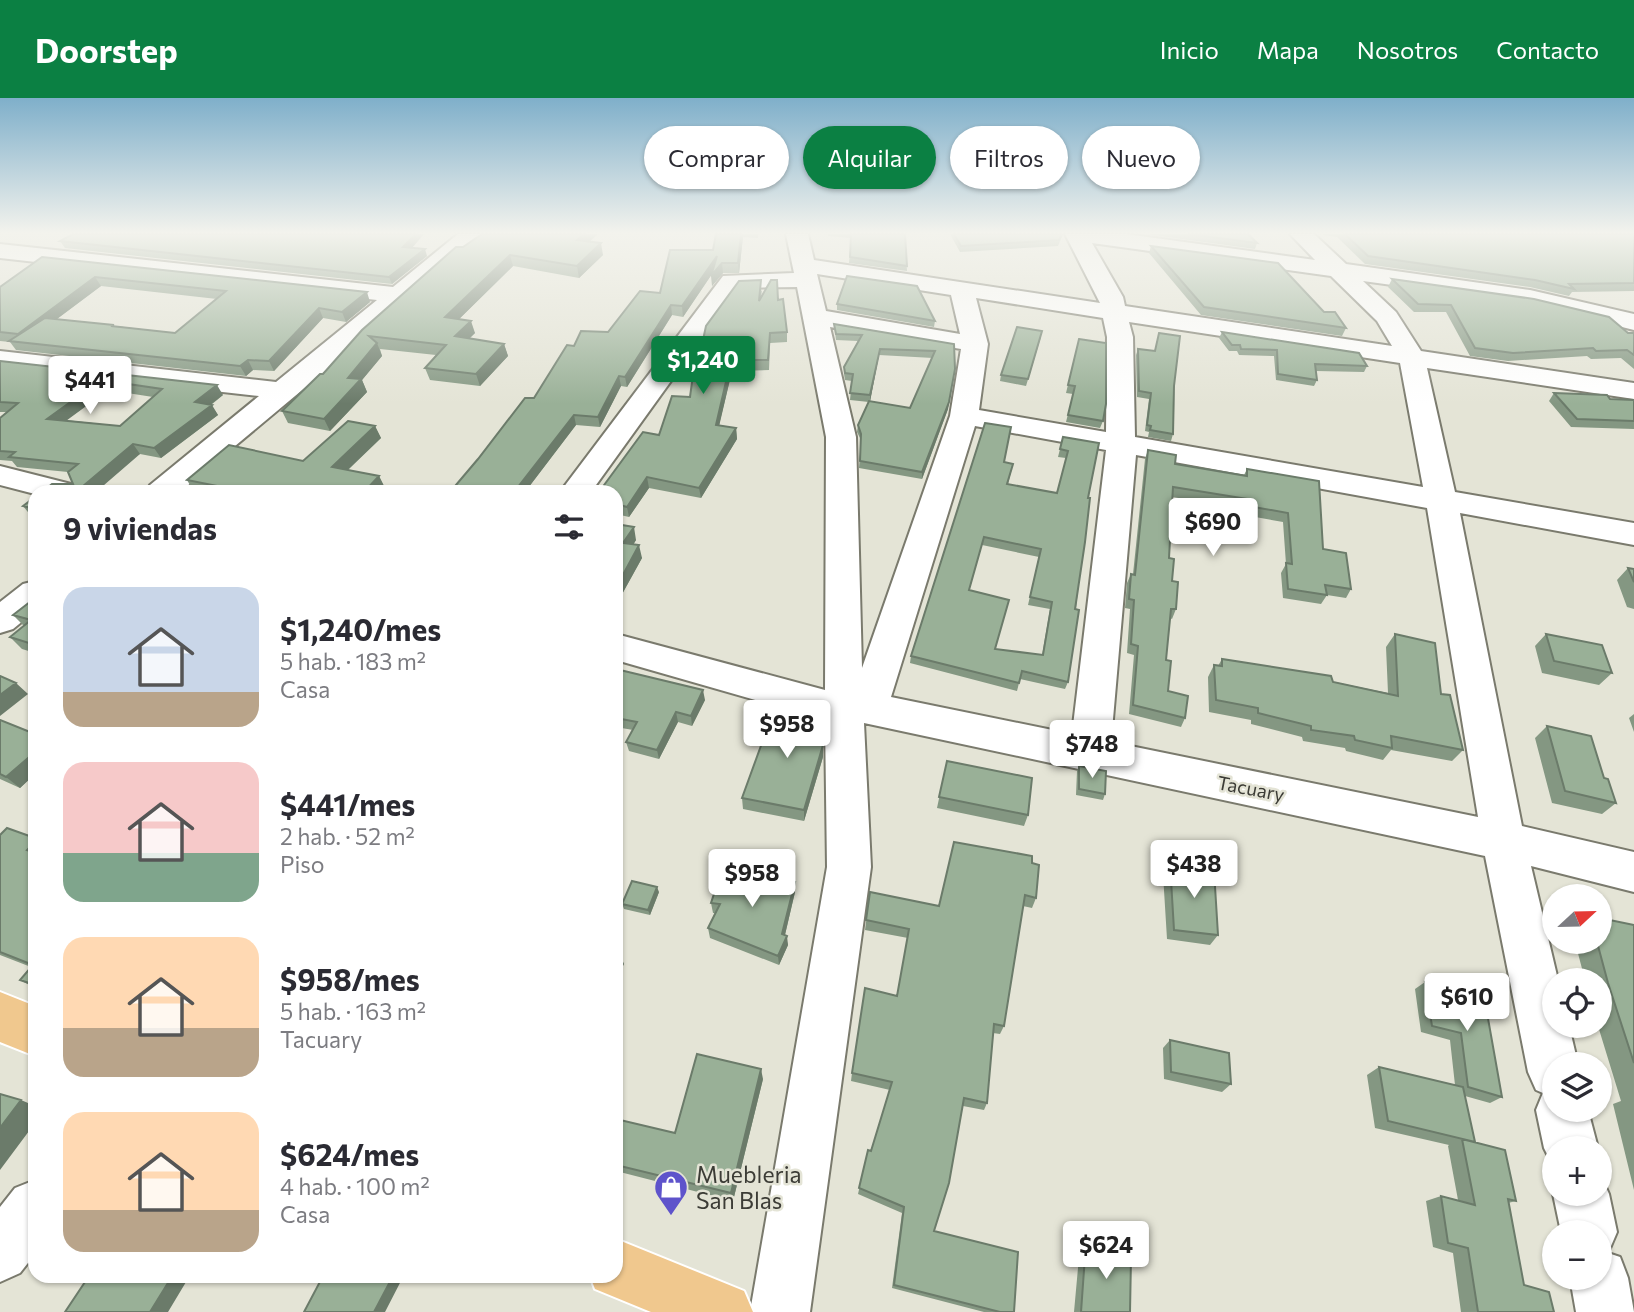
<!DOCTYPE html>
<html lang="es">
<head>
<meta charset="utf-8">
<style>
	:root { --surface:#fff; --page:#f2f2f3; --text:#2b2b33; --muted:#7c7c81; --accent:#0b8043 }
	body { margin:0; font-family:Commissioner,sans-serif; background:var(--page); color:var(--text); height:100vh; display:flex; flex-direction:column; font-size:26px; white-space:nowrap }
	* { box-sizing:border-box; margin:0 }
	p { font-size:23px; color:var(--muted) }
	.icon { flex:none; width:38px; height:38px; fill:none; stroke:currentColor; stroke-width:2; stroke-linecap:round; stroke-linejoin:round }
	.map { position:relative; flex:1; overflow:hidden }
	.details { position:absolute; left:28px; top:387px; width:595px; height:798px; display:flex; flex-direction:column; background:var(--surface); border-radius:21px; box-shadow:0 2px 5px #0004 }
	.details>* { flex:none }
	.top-card { position:absolute; left:644px; top:28px; width:665px; height:63px; display:flex; gap:14px }
	.needle { width:46px; rotate:68deg }
	.fabs { position:absolute; left:1542px; top:786px; display:grid; gap:14px }
	.fabs a { display:grid; place-items:center; width:70px; height:70px; border-radius:50%; background:var(--surface); box-shadow:0 2px 5px #0004; font-size:35px }
	.price { position:absolute; translate:-50% -60px; padding:0 16px; border-radius:7px; background:#fff; color:#222; font-size:23px; line-height:46px; filter:drop-shadow(0 2px 4px #0008) }
	.price::after { content:''; position:absolute; left:50%; top:42px; width:21px; height:16px; margin-left:-10px; background:inherit; clip-path:polygon(0 0,100% 0,50% 100%) }
	.price.active { background:var(--accent); color:#fff }
	ul { padding:0; list-style:none }
	li { display:flex; align-items:center; gap:21px; height:175px; padding:0 35px }
	li span { display:grid; place-items:center; flex:none; width:196px; height:140px; border-radius:21px; color:#555 }
	li>.icon { margin-inline-start:auto }
	span .icon { width:84px; height:84px; fill:#fffc; stroke-width:1 }
	li b { font-size:30px }
	h2 { display:flex; justify-content:space-between; align-items:center; height:84px; padding:0 35px; font-size:30px }
	.pill { padding:0 24px; border-radius:32px; background:var(--surface); box-shadow:0 2px 5px #0004; font-size:24px; line-height:63px }
	.pill.active { background:var(--accent); color:#fff }
	header { display:flex; align-items:center; gap:42px; box-sizing:border-box; height:98px; padding:0 35px; background:var(--accent); color:#fff }
	header strong { font-size:33px }
	nav { display:flex; gap:38px; margin-inline-start:auto; font-size:24px }
	.map>svg:first-child { display:block }
	.lines { fill:none; stroke-linecap:round; stroke-linejoin:round }
	.minor-casing { stroke:#7a7a6d; stroke-width:4 }
	.major-casing { stroke:#fff; stroke-width:4 }
	.minor { fill:#fff; fill-rule:evenodd }
	.major { fill:#f0c88e; fill-rule:evenodd }
	.wall { fill:#849782; fill-rule:evenodd }
	.shaded-wall { fill:#6b7b6a }
	.building { fill:#99b097; stroke:#6b7b6a; stroke-width:2; fill-rule:evenodd }
	.labels { text-anchor:middle; dominant-baseline:central; stroke-width:5; stroke-linejoin:round; paint-order:stroke }
	.street-label { font-size:19px; fill:#3c3c36; stroke:#e4e4d6 }
	.near-poi-label { font-size:23px; fill:#3c3c36; stroke:#e4e4d6; text-anchor:start }
</style>
</head>
<body>
<header>
<strong>Doorstep</strong>
<nav><a>Inicio</a><a>Mapa</a><a>Nosotros</a><a>Contacto</a></nav>
</header>
<div class="map">
<svg width="1634" height="1214" viewBox="0 0 1634 1214">
	<rect width="100%" height="100%" fill="#e4e4d6"/>
	<g class="lines">
		<g class="minor-casing">
			<path id="minor" d="M458,136H482L410,202L180,394H146L150,387L259,298L0,269V253L276,284L377,202L0,160V146L393,189Z
				M786,136H808L814,162L1100,205L1065,136H1126L1315,162L1290,136H1314L1346,166L1530,192L1634,216V232L1530,206L1363,183L1396,214L1421,253L1634,285V301L1427,270L1455,394L1634,425V447L1460,415L1522,728L1634,754V794L1531,768L1558,882H1554V928H1569L1578,966H1554V1012H1588L1598,1050H1554V1070L1544,1050L1536,1012L1543,995L1536,992L1528,974L1485,758L864,625L871,769L810,1214H750L827,769L825,622L616,562V536L825,592L826,339L797,189L738,190L591,394H560L723,178L794,175ZM1092,145L1331,178L1377,223L1392,248L1125,208L1123,199ZM817,176L951,197L960,236L826,213ZM976,200L1103,220L1107,239L1106,334L979,312L988,246ZM1129,224L1400,265L1423,389L1135,339L1133,239ZM830,229L961,251L950,318L862,570L856,339ZM975,328L1106,352L1072,636L891,599ZM1136,357L1427,410L1478,719L1111,644Z
				M0,368L75,387L79,394H35V396L0,387Z
				M35,483V513L13,531L0,535V504L23,486Z
				M1600,1076L1609,1096L1617,1134L1608,1155L1620,1159L1628,1180L1634,1214H1576L1570,1180H1600V1134H1561L1553,1096H1600Z
				M35,1082V1156L20,1175L0,1184V1109L15,1090Z"/>
		</g>
		<g class="major-casing">
			<path id="major" d="M0,894L35,908V958L0,944Z
				M616,1141L744,1193L753,1214H651L595,1191L590,1178H616Z"/>
		</g>
		<use href="#minor" class="minor"/>
		<use href="#major" class="major"/>
	</g>
	<path class="wall" d="M716,136H758V140L743,139L739,175H723L712,188V176L683,219L672,217L627,289L621,288L600,329L576,327L525,394H450L534,300L574,248L608,234L660,195L713,152Z
		M828,136H905L907,173L849,165L851,140L828,138Z
		M950,136H1063L1058,148L960,154Z
		M1145,136H1248L1257,145L1255,151Z
		M1323,136H1634V193L1572,194L1569,198L1530,189L1365,166L1337,139L1323,137Z
		M60,143L412,150L427,158L392,186L65,150Z
		M590,144L603,157L579,180L513,168L459,221L475,235L469,241L504,246L508,258L480,288L430,282L425,270L436,257L380,251L382,258L362,282L367,294L330,333L288,325L282,313L463,149Z
		M1151,148L1324,214L1346,230L1342,238L1201,217L1149,155Z
		M42,159L370,204L346,224L323,220L274,273L253,272L246,278L16,252L10,244L0,243V189ZM101,188L217,201L175,235L57,221Z
		M1392,181L1628,235H1634V271L1621,260L1591,261L1587,258L1508,263L1470,258L1446,214H1414L1388,189Z
		M762,192L761,200L778,202L787,234V244L770,245L769,272L732,273L719,327L736,330L737,341L701,400L649,390L629,419L616,416V394L659,337L690,299L697,270Z
		M837,206L935,223L934,229L837,212Z
		M834,226L954,246L948,311L922,381L859,370L861,342L857,334L858,327L869,304L850,302L852,283L845,282L844,276V269L858,243L836,242ZM879,257L933,260L910,310L870,303Z
		M1222,234L1367,268L1364,274L1316,273L1317,282L1314,288L1276,282L1274,258L1239,257L1237,253H1229L1219,240Z
		M1041,239L1026,288L1000,283L1001,277Z
		M1079,241L1103,323L1100,330L1066,324L1073,296L1066,295Z
		M1138,251L1174,288L1173,336L1171,343L1148,339L1149,334L1145,333L1149,301L1137,299L1136,257Z
		M0,263L223,297L211,307L218,317L161,360L140,356L73,386L68,374L17,369L12,363L0,362V320L8,314H0ZM108,292L153,299L120,328L66,322Z
		M1554,295L1610,301L1634,302V331L1571,329L1549,303Z
		M375,328L381,340L348,372L379,378L385,390L382,394H194L187,382L303,363Z
		M1063,339L1088,400L1068,584L1065,591L1020,581L1017,593L910,565L911,558L1004,364L1013,366L1008,386L1057,395L1066,360L1058,359ZM982,447L1039,459L1028,507L1050,511L1042,557L995,551L969,492Z
		M1148,352L1175,366L1244,377L1247,371L1323,451L1351,491L1346,500L1327,497L1321,506L1283,500L1281,475L1286,466L1283,424L1244,417V410L1172,399L1169,460L1176,511L1172,521L1170,520L1166,562L1168,593L1185,620L1181,629L1129,616L1134,557L1127,555L1130,511L1125,510L1127,485L1131,476H1133L1145,361Z
		M23,408L35,411V419H32Z
		M616,426L636,442L633,447L642,460L621,498L616,497Z
		M1628,470L1634,471V511L1627,509L1617,482Z
		M35,500V555L22,551L10,539L24,528L13,517Z
		M1395,536L1441,596L1463,652L1452,663L1391,652L1383,662L1346,653L1345,650L1303,643L1302,639L1251,626V622L1209,614L1208,579L1214,567L1218,568L1222,561L1388,595L1386,549Z
		M1546,536L1612,575L1599,587L1542,575L1535,548Z
		M616,575L705,602L692,628L678,624L659,661L629,653L626,644L633,632L616,629Z
		M1634,616V634L1629,620Z
		M0,622L35,636V676L20,690L0,681Z
		M1547,628L1604,680L1616,705L1602,716L1552,705L1535,640Z
		M823,659L804,723L743,711L742,700Z
		M947,663L1028,717L1024,728L937,710Z
		M1079,668L1105,696L1103,702L1076,697L1077,673Z
		M0,737L35,740V890L20,882L31,869L0,857Z
		M1032,765L1036,800L1032,810L1023,808L1004,928L1000,936L993,935L987,1005L984,1012L963,1008L934,1133L1014,1214H984L892,1190L902,1115L858,1096L868,1052L871,1053L890,992L851,983L852,975L897,898L908,840L865,832L870,794L939,808Z
		M1170,765L1218,837L1210,847L1167,841L1163,776Z
		M795,784V794L785,837L788,847L779,867L710,840L708,830L715,815H713L711,805Z
		M659,794L650,817L624,811L622,806Z
		M1634,827V1092L1613,1006L1621,1003L1598,928H1600V882H1585L1575,844H1600Z
		M1425,884L1484,898L1502,999L1490,1005L1465,998L1475,1044H1473L1516,1103L1508,1105L1524,1187L1554,1214H1461L1453,1155L1433,1149L1426,1103L1441,1098L1458,1102L1448,1048L1449,1047L1375,1030L1367,977L1379,969L1455,987L1450,942L1421,934L1415,891Z
		M1170,942L1231,986L1222,994L1164,981L1163,950Z
		M763,981L733,1103L616,1073V1021L675,1035Z
		M1086,1144L1130,1214H1074L1080,1148Z"/>
	<path class="shaded-wall" d="M416,136H424L406,157L403,149Z
		M584,136H598L579,153L577,142Z
		M741,136H743V139L739,175L738,165Z
		M601,145L603,157L579,180L577,168Z
		M425,151L427,158L392,186L389,179Z
		M510,157L513,168L449,231L445,219Z
		M717,158L718,167L683,219L682,208Z
		M722,165L723,175L712,188L711,178Z
		M95,179L101,188L26,244H24L18,236Z
		M367,194L370,204L346,224L342,214Z
		M671,207L672,217L627,289L625,279Z
		M319,210L323,220L274,273L269,263Z
		M471,223L475,235L459,250L455,238Z
		M377,245L382,258L362,282L367,294L330,333L324,321L348,280Z
		M504,246L508,258L480,288L476,276Z
		M880,251L879,257L870,304V297Z
		M248,262L253,272L246,278L240,268Z
		M731,262L732,273L717,337L716,327Z
		M955,271L948,311L922,381V374Z
		M619,278L621,288L600,329L598,319Z
		M101,282L108,292L55,331L47,321Z
		M217,287L223,297L201,314L195,304Z
		M212,307L218,317L161,360L154,350Z
		M574,317L576,327L525,394H514Z
		M375,328L381,340L338,381L332,369Z
		M736,330L737,341L701,400L699,390Z
		M133,346L140,356L96,394H76Z
		M379,378L385,390L382,394H364Z
		M647,379L649,390L629,419L627,409Z
		M634,429L636,442L626,458L623,445Z
		M639,447L642,460L621,498L618,486Z
		M16,585L28,596L0,618V597Z
		M703,592L705,602L692,628L691,618Z
		M676,614L678,624L659,661L657,652Z
		M823,647V659L804,723V712Z
		M35,654V676L20,690L6,679Z
		M35,744V758L27,752Z
		M795,784V794L783,845L782,836Z
		M657,789L659,794L650,817L648,812Z
		M787,838L788,847L779,867L778,858Z
		M618,852L624,866L616,882V856Z
		M761,971L763,981L733,1103L731,1095Z
		M21,1002L35,1008V1025L0,1072V1030Z
		M166,1178H172L186,1184L168,1214H150Z
		M392,1178L402,1181L385,1214H374Z"/>
	<path class="building" d="M73,136H416L403,149L425,151L389,179L60,143Z
		M482,136H584L577,142L601,145L577,168L510,157L445,219L471,223L455,238L504,246L476,276L425,270L446,247L369,238L377,245L348,280L361,281L324,321L282,313L320,276H323L362,232L456,149H463Z
		M716,136H741L738,165H722L711,178L717,158L682,208L671,207L625,279L619,278L598,319L574,317L514,394H450L478,361L525,300H534L567,247L574,248L581,233L608,234L640,193L660,195L670,152H713Z
		M851,136H905L907,168L850,159Z
		M954,136H1062L1059,142L961,148Z
		M1188,136H1248L1257,145Z
		M1345,136H1634V185L1569,186L1574,191L1535,182L1368,158Z
		M1151,148L1278,165L1324,214H1335L1346,230L1204,209Z
		M42,159L367,194L342,214L319,210L269,263L248,262L240,268L9,243L45,220L114,227L111,228L175,235L226,193L95,179L18,236L0,234V189Z
		M847,178L917,188L935,223L837,206Z
		M1392,181L1534,201L1609,219L1628,235H1634V257L1627,252L1596,253L1593,250L1513,255L1475,250L1451,207L1418,206Z
		M761,182L759,203L771,182H777L778,202L783,201L787,234L770,235L768,262H731L716,327L736,330L699,390L647,379L627,409L616,406V394H599L643,334L659,337L672,298L690,299L694,270H697L706,228L739,183Z
		M834,226L954,246L955,271L949,304L922,374L860,363L861,336L858,327L869,303L910,310L935,253L880,251L870,297L850,295L853,276L845,275L844,269L862,237L836,236Z
		M1017,229L1042,233L1028,281L1001,277Z
		M1222,234L1359,255L1367,268L1315,266L1317,282L1278,276L1277,252L1241,251L1240,247H1232Z
		M1159,235L1180,238L1174,288L1173,336L1150,332L1151,328L1147,327L1151,295L1139,293L1138,251L1155,253Z
		M1079,241L1106,245V306L1103,323L1068,317L1075,288L1068,287Z
		M0,263L217,287L195,304L212,307L154,350L133,346L76,394H42L52,386H73L68,374L78,366L9,359L15,354L0,353V320L18,305L0,304ZM101,282L162,291L120,328L47,321Z
		M1554,295L1607,297L1610,301L1634,302V323L1577,321Z
		M348,323L375,328L332,369L379,378L364,394H247L187,382L229,347L303,363Z
		M985,325L1011,329L1004,364L1013,366L1007,386L1057,395L1068,353L1060,351L1063,339L1099,345L1088,400H1090L1085,444L1075,511L1079,512L1068,584L1022,573L1019,585L911,558ZM984,439L1041,451L1030,499L1052,504L1043,557L995,551L1009,502L969,492Z
		M1148,352L1176,357L1175,366L1247,378V371L1319,383L1323,451L1346,455L1351,491L1325,487L1327,497L1288,491L1286,465L1292,466L1288,415L1248,408V401L1173,389L1169,460L1174,461L1172,483L1178,484L1176,511H1171L1166,562L1171,563L1168,593L1188,598L1185,620L1133,607L1138,548L1131,546L1134,502L1129,501L1131,476L1135,477Z
		M35,399V411L23,408Z
		M616,426L634,429L623,445L639,447L618,486L616,485Z
		M1628,470L1634,471V484Z
		M35,500V547L10,539L31,522L13,517Z
		M1395,536L1435,545L1441,596L1450,597L1463,652L1391,638L1392,650L1355,642L1354,638L1311,632V628L1258,615V610L1216,602L1214,567L1222,568V561L1331,578L1333,584L1398,598Z
		M1546,536L1602,547L1612,575L1554,563Z
		M620,572L703,592L691,618L676,614L657,652L626,644L637,624L616,620V575H618Z
		M0,578L16,585L0,597Z
		M775,609L823,619V647L804,712L742,700Z
		M0,622L35,636V654L6,679L0,676Z
		M1547,628L1591,638L1604,680L1608,681L1616,705L1565,693Z
		M947,663L1032,680L1028,717L939,699Z
		M1079,668L1106,673L1105,696L1079,691Z
		M7,730L35,740V744L27,752L35,755V887L20,882L33,867L0,854V737Z
		M954,744L1032,758V765L1039,767L1036,800L1025,797L1004,928L994,926L987,1005L964,1000L949,1085L934,1133L1018,1154L1014,1214H1000L894,1187L904,1109L859,1090L868,1052L871,1053L892,984L852,975L865,890L897,898L909,831L866,822L870,794L939,808Z
		M1170,765L1214,772L1218,837L1174,832Z
		M723,769L795,784L782,836L787,838L778,858L708,830L720,806L711,805Z
		M632,783L657,789L648,812L622,806Z
		M1600,820L1634,827V965L1608,885L1597,844H1600Z
		M1425,884L1484,898L1502,999L1468,989L1461,935L1432,928Z
		M1170,942L1229,955L1231,986L1171,974Z
		M697,956L761,971L731,1095L616,1067V1021L675,1035Z
		M1379,969L1463,989L1475,1044L1388,1023Z
		M0,996L21,1002L0,1030Z
		M1462,1041L1505,1052L1516,1103L1508,1101L1524,1187L1549,1194L1554,1214H1478L1468,1150L1448,1145L1441,1098L1475,1107Z
		M1086,1144L1131,1160L1130,1214H1081Z
		M89,1178H166L171,1180L150,1214H65Z
		M323,1178H393L374,1214H304Z"/>
	<linearGradient id="sky" x2="0" y2="1"><stop stop-color="#7fafca"/><stop offset="0.44" stop-color="#f3f3ed"/><stop offset="1" stop-color="#f3f3ed" stop-opacity="0"/></linearGradient>
	<rect width="1634" height="306" fill="url(#sky)"/>
	<defs>
		<g id="shop-pin" transform="scale(1.75)"><path d="M0 17L-7.5 6A9.5 9.5 0 1 1 7.5 6Z" fill="#5e53cb" stroke="#e4e4d6"/><path d="M-5-2.5h2.3a2.7 3.5 0 0 1 5.4 0H5L5.5 6h-11ZM-1.5-2.5h3a1.5 2.3 0 0 0-3 0Z" fill="#fff"/></g>
	</defs>
	<g fill-rule="evenodd">
		<use href="#shop-pin" x="671" y="1089"/>
	</g>
	<g class="labels">
		<g class="street-label">
			<text transform="translate(1251 690) rotate(11)">Tacuary</text>
		</g>
		<g class="near-poi-label">
			<text x="696" y="1076">Muebleria<tspan x="696" dy="26">San Blas</tspan></text>
		</g>
	</g>
</svg>
<div class="fabs">
<a><svg class="needle" viewBox="-14 -14 28 28"><path d="M0-13l5 13h-10z" fill="#e53935"/><path d="M0 13l5-13h-10z" fill="#7c7c81"/></svg></a>
<a><svg class="icon" aria-label="locate" viewBox="0 0 24 24"><circle cx="12" cy="12" r="6"/><path d="M12 2v4M12 18v4M2 12h4M18 12h4"/></svg></a>
<a><svg class="icon" aria-label="layers" viewBox="0 0 24 24"><path d="M12 4l9 5-9 5-9-5zM3 14l9 5 9-5"/></svg></a>
<a>+</a>
<a>−</a>
</div>
<b class="price active" style="left:703px;top:298px">$1,240</b>
<b class="price" style="left:90px;top:318px">$441</b>
<b class="price" style="left:1213px;top:460px">$690</b>
<b class="price" style="left:787px;top:662px">$958</b>
<b class="price" style="left:1092px;top:682px">$748</b>
<b class="price" style="left:1194px;top:802px">$438</b>
<b class="price" style="left:752px;top:811px">$958</b>
<b class="price" style="left:1467px;top:935px">$610</b>
<b class="price" style="left:1106px;top:1183px">$624</b>
<div class="top-card">
<a class="pill">Comprar</a>
<a class="pill active">Alquilar</a>
<a class="pill">Filtros</a>
<a class="pill">Nuevo</a>
</div>
<section class="details">
<h2>9 viviendas<svg class="icon" aria-label="filters" viewBox="0 0 24 24"><path d="M4 7h16M4 17h16"/><circle cx="9" cy="7" r="2"/><circle cx="15" cy="17" r="2"/></svg></h2>
<ul>
<li><span style="background:linear-gradient(#c9d6e8 75%,#b9a48a 0)"><svg class="icon" aria-label="home" viewBox="0 0 24 24"><path d="M3 11l9-7 9 7M6 9v11h12V9"/></svg></span><div><b>$1,240/mes</b><p>5 hab. · 183 m²</p><p>Casa</p></div></li>
<li><span style="background:linear-gradient(#f6c9c9 65%,#7fa58c 0)"><svg class="icon" aria-label="home" viewBox="0 0 24 24"><path d="M3 11l9-7 9 7M6 9v11h12V9"/></svg></span><div><b>$441/mes</b><p>2 hab. · 52 m²</p><p>Piso</p></div></li>
<li><span style="background:linear-gradient(#ffd9b3 65%,#b9a48a 0)"><svg class="icon" aria-label="home" viewBox="0 0 24 24"><path d="M3 11l9-7 9 7M6 9v11h12V9"/></svg></span><div><b>$958/mes</b><p>5 hab. · 163 m²</p><p>Tacuary</p></div></li>
<li><span style="background:linear-gradient(#ffd9b3 70%,#b9a48a 0)"><svg class="icon" aria-label="home" viewBox="0 0 24 24"><path d="M3 11l9-7 9 7M6 9v11h12V9"/></svg></span><div><b>$624/mes</b><p>4 hab. · 100 m²</p><p>Casa</p></div></li>
</ul>
</section>
</div>
</body>
</html>
